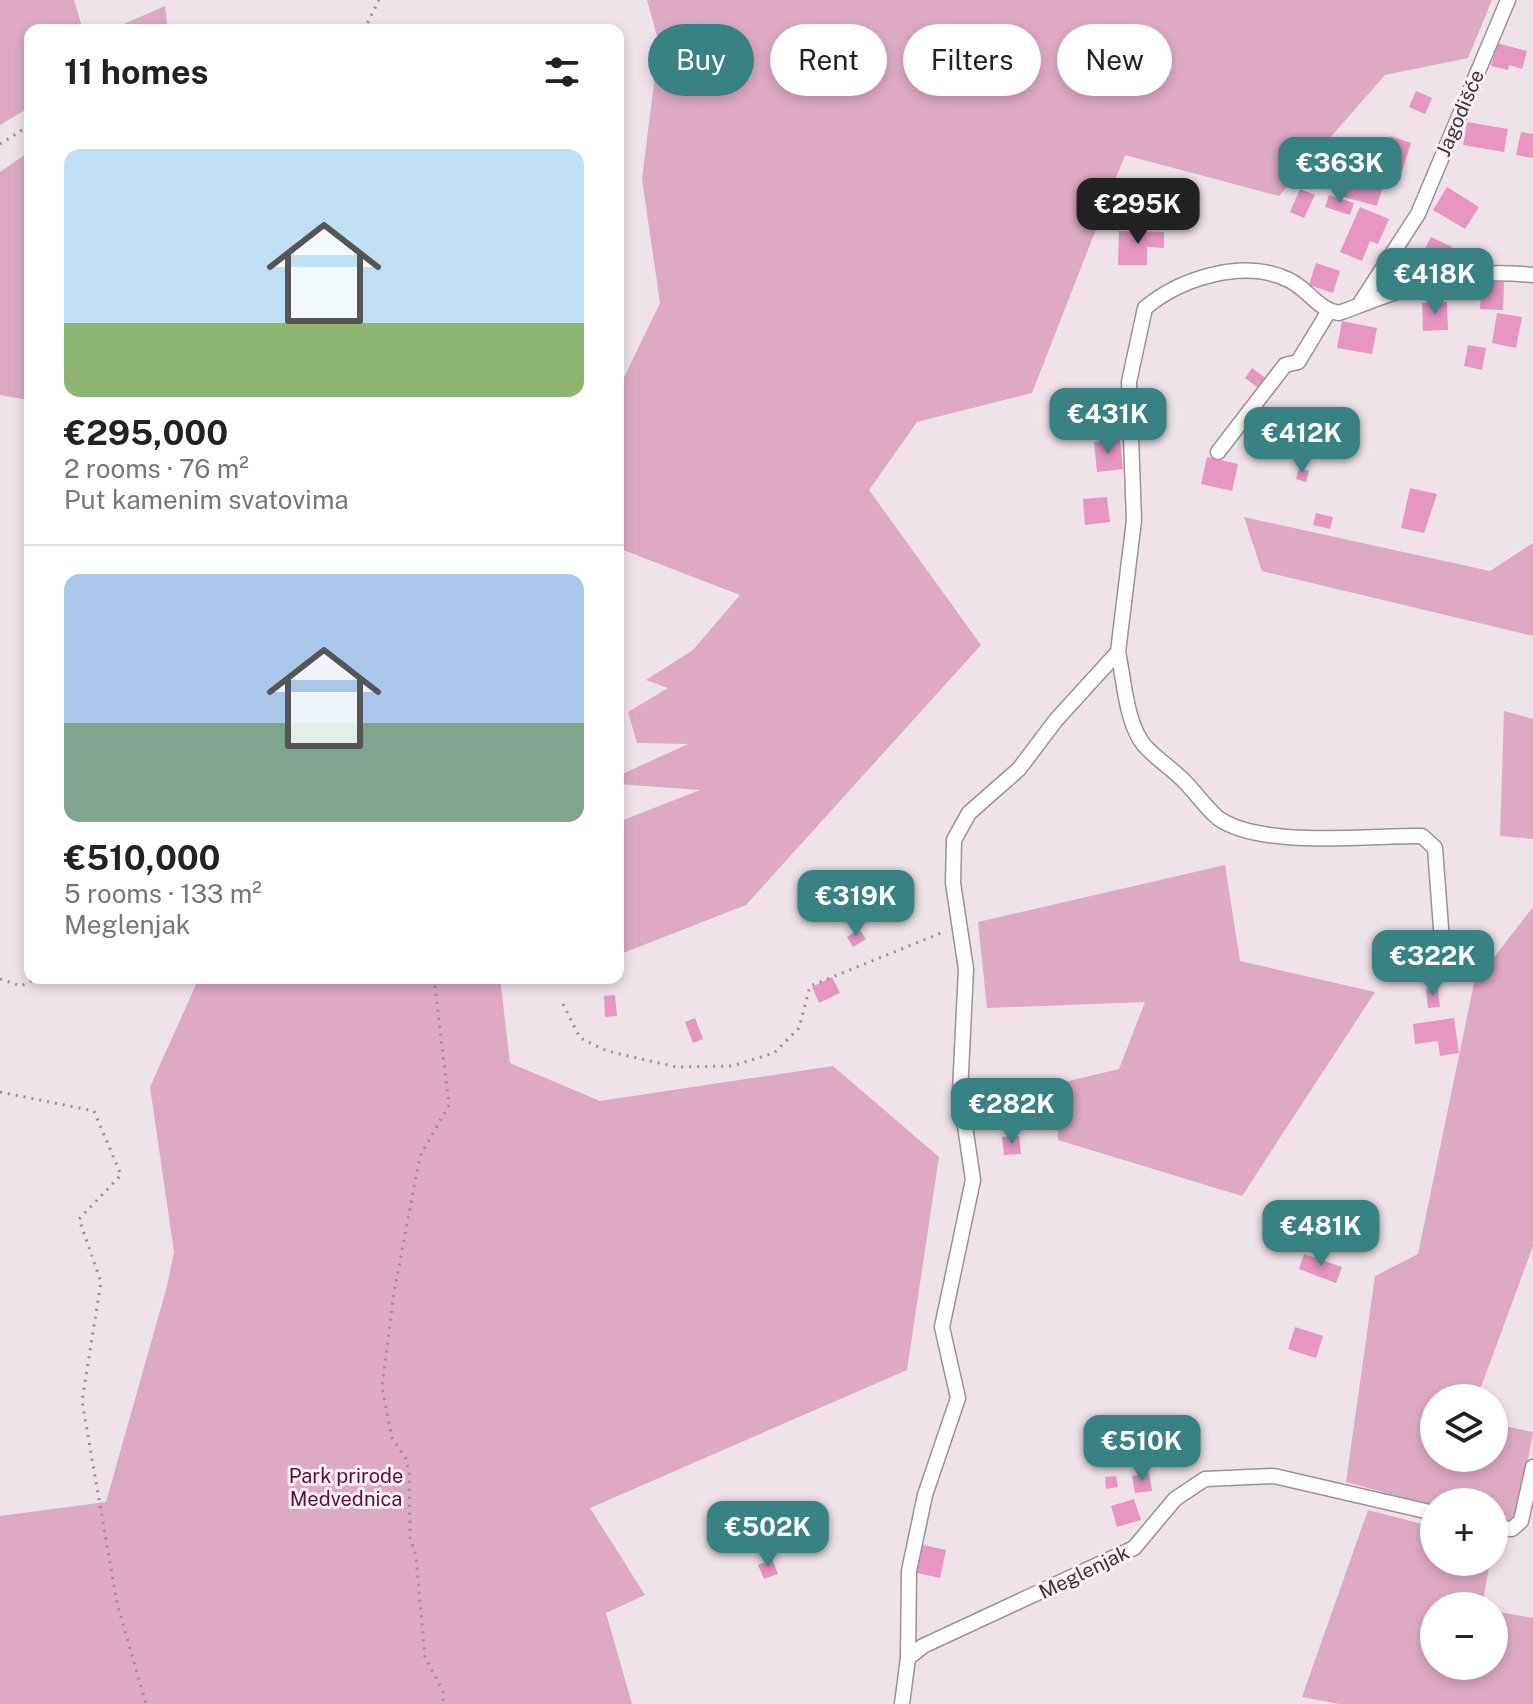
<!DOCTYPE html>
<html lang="en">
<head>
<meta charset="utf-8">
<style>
	:root { --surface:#fff; --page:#f2f2f2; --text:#222; --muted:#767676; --line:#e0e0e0; --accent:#398283 }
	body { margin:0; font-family:"Public Sans",sans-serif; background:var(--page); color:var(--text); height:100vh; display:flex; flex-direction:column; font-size:30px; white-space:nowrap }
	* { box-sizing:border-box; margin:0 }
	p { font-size:26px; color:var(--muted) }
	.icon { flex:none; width:44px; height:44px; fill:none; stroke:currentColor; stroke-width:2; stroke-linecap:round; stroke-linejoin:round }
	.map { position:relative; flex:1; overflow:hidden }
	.drawer { position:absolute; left:24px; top:24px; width:600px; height:960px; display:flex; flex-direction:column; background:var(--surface); border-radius:16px; box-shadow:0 4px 12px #0003 }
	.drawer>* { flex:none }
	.banner { position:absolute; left:648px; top:24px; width:760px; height:72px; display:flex; gap:16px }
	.fabs { position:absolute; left:1420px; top:1384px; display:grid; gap:16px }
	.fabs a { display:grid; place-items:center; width:88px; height:88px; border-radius:50%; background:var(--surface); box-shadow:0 4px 12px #0003; font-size:40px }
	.price { position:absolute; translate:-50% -68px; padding:0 18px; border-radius:16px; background:var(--accent); color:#fff; font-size:26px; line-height:52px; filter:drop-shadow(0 2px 4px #0008) }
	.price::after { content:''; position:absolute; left:50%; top:48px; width:24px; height:18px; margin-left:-12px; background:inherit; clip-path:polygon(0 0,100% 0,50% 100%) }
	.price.current { background:#222; color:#fff }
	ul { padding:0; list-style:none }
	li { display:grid; align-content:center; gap:16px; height:424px; padding:0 40px }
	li+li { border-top:2px solid var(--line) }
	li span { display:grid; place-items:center; height:248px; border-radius:16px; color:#555 }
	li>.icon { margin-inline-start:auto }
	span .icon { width:144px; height:144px; fill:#fffc; stroke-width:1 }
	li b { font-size:34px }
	h2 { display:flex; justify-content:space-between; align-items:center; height:96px; padding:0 40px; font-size:34px }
	.pill { padding:0 28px; border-radius:36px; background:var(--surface); box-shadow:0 4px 12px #0003; font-size:28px; line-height:72px }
	.pill.current { background:var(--accent); color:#fff }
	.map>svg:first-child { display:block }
	.green { fill:#dda9c3 }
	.building { fill:#e796c1 }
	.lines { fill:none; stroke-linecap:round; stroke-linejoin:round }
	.street-casing { stroke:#9c9196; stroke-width:17 }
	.path { stroke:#988f93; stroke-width:3; stroke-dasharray:2 6; stroke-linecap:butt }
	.street { stroke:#fff; stroke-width:14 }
	.labels { text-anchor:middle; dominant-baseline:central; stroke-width:6; stroke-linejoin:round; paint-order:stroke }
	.street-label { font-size:20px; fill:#3a3537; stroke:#fdf0f6 }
	.park-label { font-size:20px; fill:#57103d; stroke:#fdf0f6 }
</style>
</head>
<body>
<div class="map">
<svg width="1533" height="1704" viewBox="0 0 1533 1704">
	<rect width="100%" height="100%" fill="#efe3e9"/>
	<path class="green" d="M0,0H74L83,30H30V107L0,125Z
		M647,0H1492L1468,58L1385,75L1279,196L1125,155L1032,393L917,422L869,490L981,645L746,905L618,955V874L622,873L618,869V822L700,790L618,784V776L688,744L637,743L628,712L668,688L646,680L693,650L740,595L618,548V390L660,303L642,179L659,43Z
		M165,6L168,30H110Z
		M30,151V399L28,400L0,395V172Z
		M1244,517L1490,571L1533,543V636L1262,571Z
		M1504,711L1533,719V839L1500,836Z
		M1225,865L1240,961L1375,992L1242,1196L1058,1140L1056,1084L1119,1069L1145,1002L987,1008L978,922Z
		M1533,907V1246L1477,1398H1434V1458H1494V1424L1533,1432L1518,1515L1511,1522L1494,1519V1502H1434V1506L1346,1482L1375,1276L1418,1254L1474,983Z
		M199,978H500L510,1063L600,1101L833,1066L939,1157L907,1370L590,1508L645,1595L606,1613L632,1704H0V1516L106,1502L167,1286L174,1252L150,1087Z
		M1368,1510L1434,1527V1562H1490L1482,1606H1434V1666H1494V1611L1533,1618V1704H1339L1302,1697Z"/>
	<path class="building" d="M1497,43L1527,51L1522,69L1509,65L1508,70L1491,66Z
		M1416,91L1432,98L1425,114L1409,107Z
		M1467,122L1508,129L1504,152L1463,145Z
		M1521,132L1533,134V158L1516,155Z
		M1390,136L1411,143L1402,171L1397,170L1395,175L1369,166L1376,143L1387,146Z
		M1352,169L1385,179L1377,206L1344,197Z
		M1447,187L1479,207L1465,229L1433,210Z
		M1300,189L1315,195L1304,218L1290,212Z
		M1329,195L1354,203L1350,215L1325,207Z
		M1360,207L1389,219L1378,244L1370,241L1362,261L1340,252Z
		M1119,231L1164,232V248L1147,247V265H1118Z
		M1431,237L1452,247L1441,267L1421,256Z
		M1316,263L1340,271L1333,293L1309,285Z
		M1482,281L1504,282L1503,310L1480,309Z
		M1447,302L1448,330L1423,331L1422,303Z
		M1497,313L1522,317L1516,348L1492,343Z
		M1342,321L1377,328L1372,354L1337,348Z
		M1468,345L1486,348L1482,370L1464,366Z
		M1252,368L1268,380L1261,390L1245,378Z
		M1120,440L1123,469L1097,472L1094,442Z
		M1207,457L1238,464L1232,491L1201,484Z
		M1299,468L1309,471L1306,482L1296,479Z
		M1410,488L1437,494L1424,533L1401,528Z
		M1107,497L1110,522L1085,525L1083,499Z
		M1316,513L1333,517L1330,529L1313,525Z
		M859,929L866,939L853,947L847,937Z
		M832,977L840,993L819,1003L812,987Z
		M1438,988L1440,1007L1428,1008L1426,989Z
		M615,995L617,1016L605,1017L604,996Z
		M695,1018L703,1039L693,1043L685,1022Z
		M1454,1018L1459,1053L1440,1056L1438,1041L1415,1044L1413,1024Z
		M1019,1136L1021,1154L1004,1155L1002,1137Z
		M1304,1254L1342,1267L1336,1283L1299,1269Z
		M1295,1327L1323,1336L1316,1358L1288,1349Z
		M1149,1473L1152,1491L1135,1493L1132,1476Z
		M1116,1476L1118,1487L1106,1489L1105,1477Z
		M1134,1499L1141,1520L1117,1527L1111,1506Z
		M923,1545L946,1550L940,1578L917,1573Z
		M772,1559L778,1574L764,1579L758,1565Z"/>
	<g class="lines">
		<g class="street-casing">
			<path id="street" d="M1359,305L1418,214L1508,0
				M1218,452L1285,365L1298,362L1329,311
				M1118,652C1124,679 1126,723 1144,745C1156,759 1173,769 1185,782C1196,793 1206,808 1218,818C1261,849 1371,835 1422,836L1435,848L1444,968
				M1494,1528L1512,1529L1521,1521L1533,1467
				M908,1658L923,1646L1134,1548L1175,1499L1205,1479L1274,1476L1434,1513
				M902,1704L908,1658L909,1571L925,1495L958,1398L942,1327L973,1180L960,1092L966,969L953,883L954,840L969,813L1019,769L1056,720L1118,652L1134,520L1129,382L1145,308C1181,278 1244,258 1289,280C1308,289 1318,310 1339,313C1412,286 1453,267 1533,275"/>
		</g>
		<path class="path" d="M364,30L379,0
			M0,144L30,125
			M434,978L449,1105L420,1156L394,1292L382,1388L392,1438L406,1459L409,1473L410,1538L416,1556L425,1657L443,1691V1704
			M0,979L21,986L37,978
			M563,1004L580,1038L607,1051L676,1067L732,1066L774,1053L799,1028L810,986L946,931
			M0,1092L94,1111L121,1175L79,1219L101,1282L82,1401L117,1603L146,1704"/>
		<use href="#street" class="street"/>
	</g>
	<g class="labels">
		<g class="street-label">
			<text transform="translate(1460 113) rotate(-67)">Jagodišće</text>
			<text transform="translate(1084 1572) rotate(-26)">Meglenjak</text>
		</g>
		<g class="park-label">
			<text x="346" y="1476">Park prirode<tspan x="346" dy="23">Medvednica</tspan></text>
		</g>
	</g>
</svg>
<div class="fabs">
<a><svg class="icon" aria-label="layers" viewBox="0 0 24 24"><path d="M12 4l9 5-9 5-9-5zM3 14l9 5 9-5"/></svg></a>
<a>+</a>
<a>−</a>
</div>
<b class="price" style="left:1340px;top:205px">€363K</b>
<b class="price current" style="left:1138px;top:246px">€295K</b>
<b class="price" style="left:1435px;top:316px">€418K</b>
<b class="price" style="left:1108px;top:456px">€431K</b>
<b class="price" style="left:1302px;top:475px">€412K</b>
<b class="price" style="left:856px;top:938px">€319K</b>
<b class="price" style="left:1433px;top:998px">€322K</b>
<b class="price" style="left:1012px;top:1146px">€282K</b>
<b class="price" style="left:1321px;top:1268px">€481K</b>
<b class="price" style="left:1142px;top:1483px">€510K</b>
<b class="price" style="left:768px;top:1569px">€502K</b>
<div class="banner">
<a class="pill current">Buy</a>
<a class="pill">Rent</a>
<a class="pill">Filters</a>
<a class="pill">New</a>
</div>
<section class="drawer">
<h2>11 homes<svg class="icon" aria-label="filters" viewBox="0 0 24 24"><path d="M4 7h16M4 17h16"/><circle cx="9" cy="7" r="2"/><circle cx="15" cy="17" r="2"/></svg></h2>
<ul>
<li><span style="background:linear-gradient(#bfe0f5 70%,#8fb573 0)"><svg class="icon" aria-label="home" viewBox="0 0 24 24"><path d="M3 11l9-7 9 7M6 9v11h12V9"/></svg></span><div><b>€295,000</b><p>2 rooms · 76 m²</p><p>Put kamenim svatovima</p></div></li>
<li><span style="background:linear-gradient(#a9c7e8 60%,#7fa58c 0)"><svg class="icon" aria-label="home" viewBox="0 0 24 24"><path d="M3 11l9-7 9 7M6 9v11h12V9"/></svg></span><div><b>€510,000</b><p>5 rooms · 133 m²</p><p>Meglenjak</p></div></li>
</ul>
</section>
</div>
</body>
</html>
